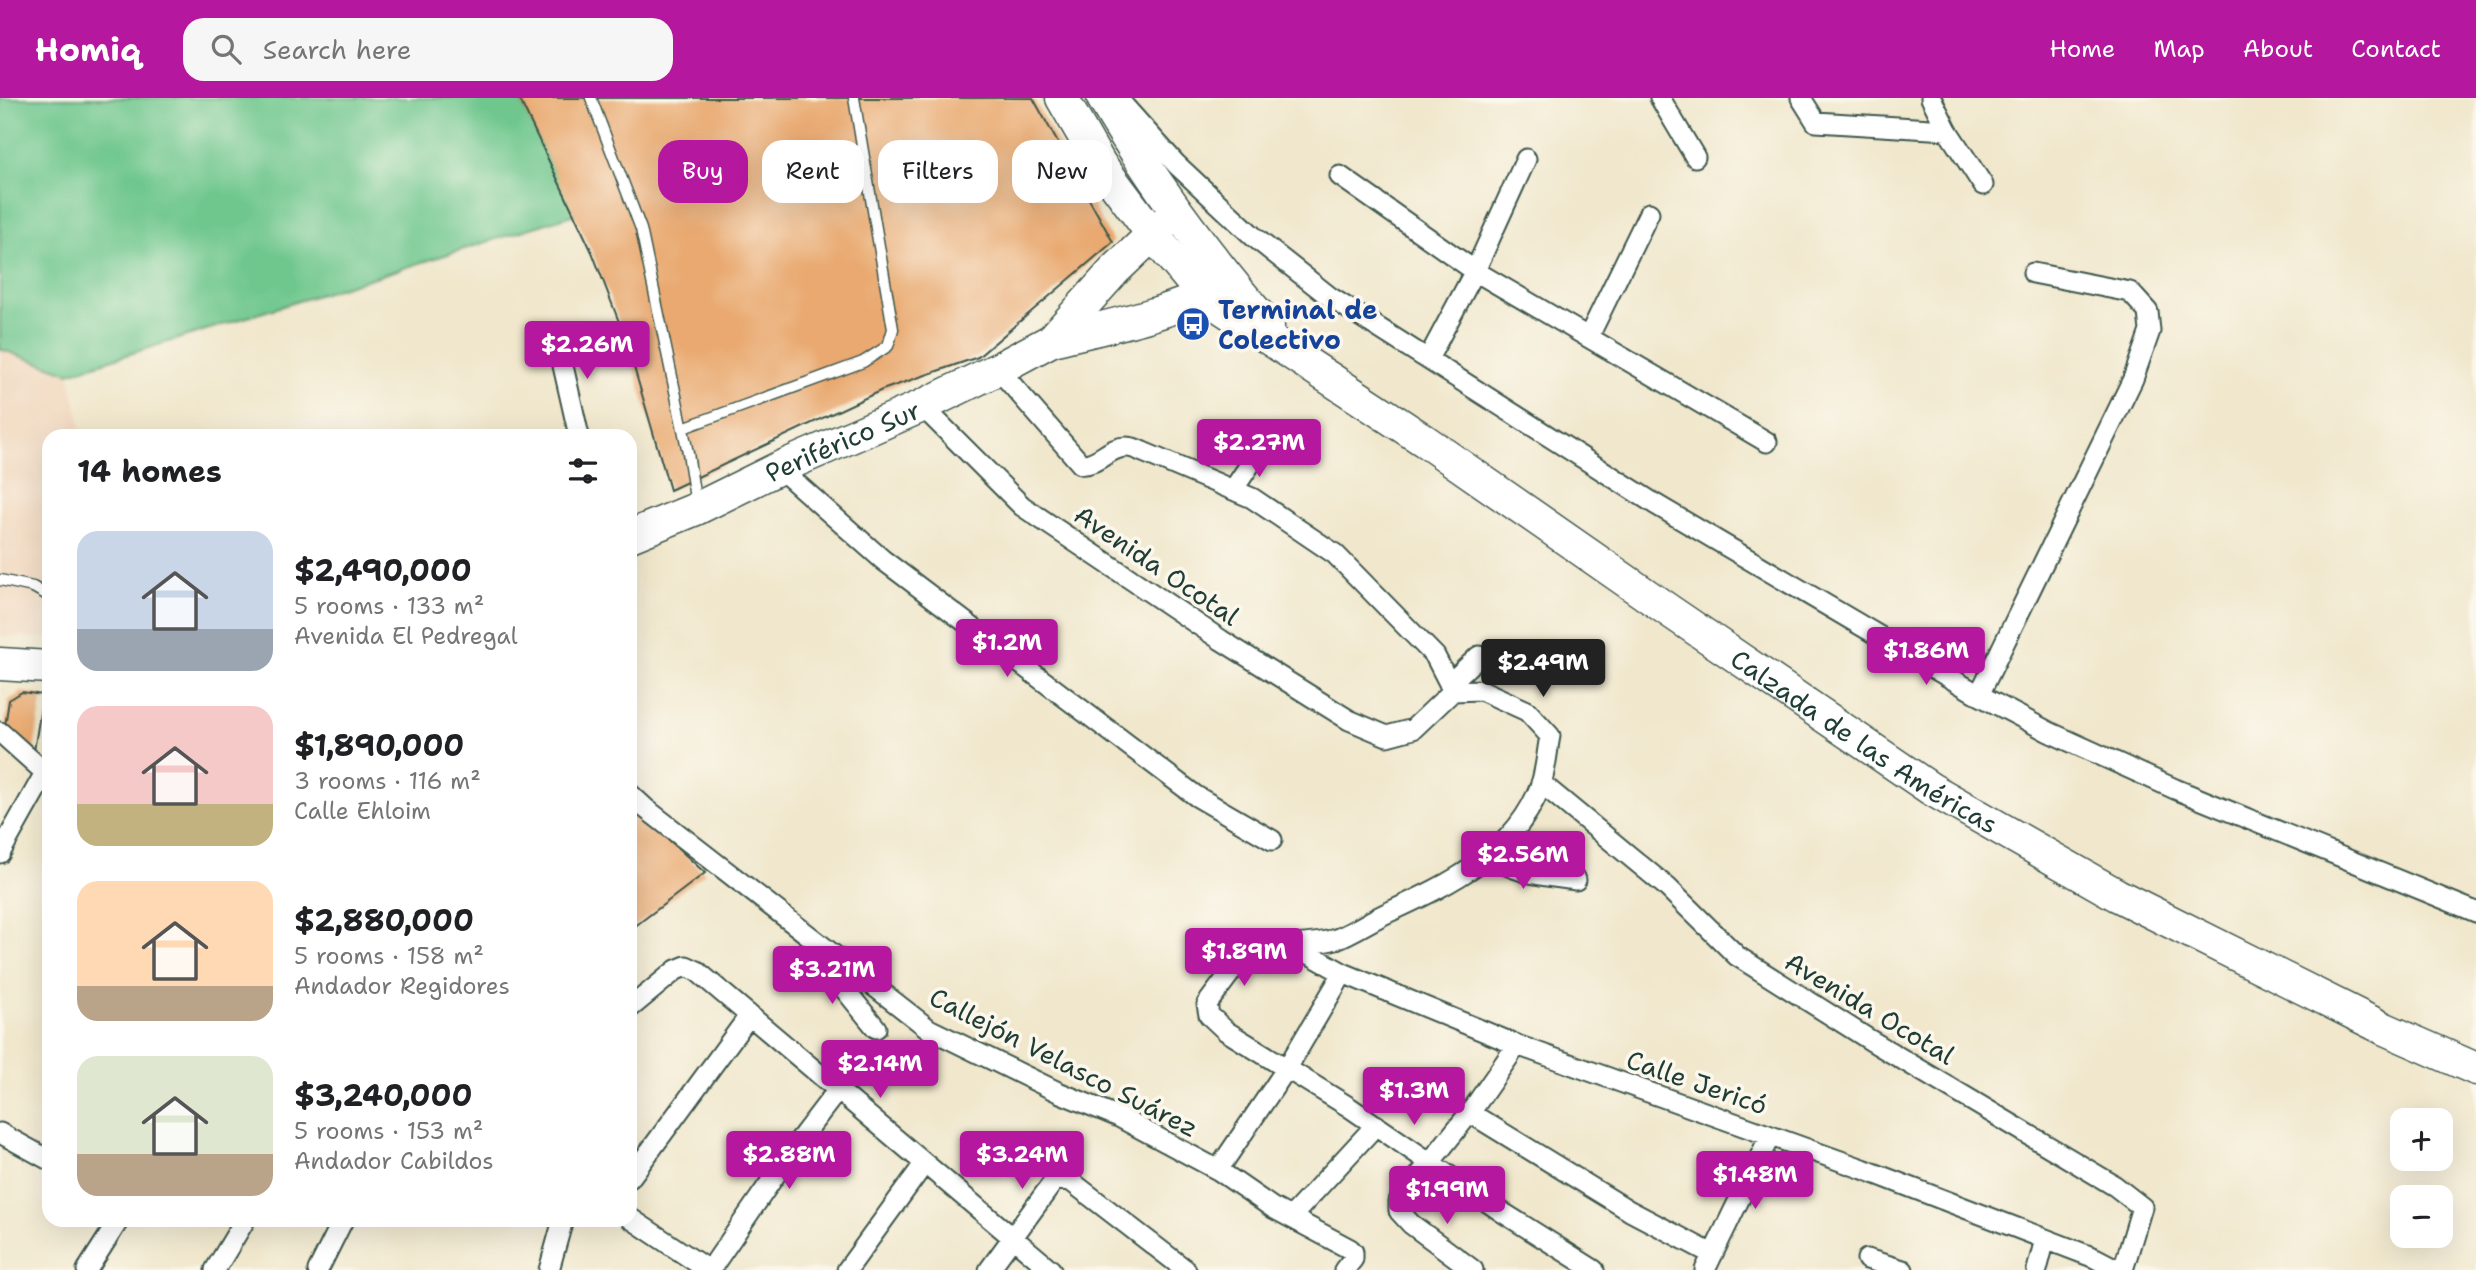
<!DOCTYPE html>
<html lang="en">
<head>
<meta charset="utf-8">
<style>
	:root { --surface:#fff; --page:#f6f6f6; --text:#202124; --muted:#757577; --accent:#b5179e }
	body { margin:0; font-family:"Shantell Sans",sans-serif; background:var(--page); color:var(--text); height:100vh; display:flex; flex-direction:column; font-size:26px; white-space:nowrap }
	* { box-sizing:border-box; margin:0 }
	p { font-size:23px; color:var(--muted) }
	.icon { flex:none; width:38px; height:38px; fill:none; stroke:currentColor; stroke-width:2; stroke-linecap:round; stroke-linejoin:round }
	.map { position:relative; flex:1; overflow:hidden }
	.sheet { position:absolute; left:42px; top:331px; width:595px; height:798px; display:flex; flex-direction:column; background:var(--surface); border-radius:21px; box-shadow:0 7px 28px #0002 }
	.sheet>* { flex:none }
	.banner { position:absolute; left:658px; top:42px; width:665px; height:63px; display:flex; gap:14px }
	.fabs { position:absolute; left:2390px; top:1010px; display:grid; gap:14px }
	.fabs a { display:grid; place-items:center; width:63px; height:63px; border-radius:14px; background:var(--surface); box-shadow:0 7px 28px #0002; font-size:35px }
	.price { position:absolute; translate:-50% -60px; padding:0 16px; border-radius:7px; background:var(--accent); color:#fff; font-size:23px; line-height:46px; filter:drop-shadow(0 2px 4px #0008) }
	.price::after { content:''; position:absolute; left:50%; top:42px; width:21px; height:16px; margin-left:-10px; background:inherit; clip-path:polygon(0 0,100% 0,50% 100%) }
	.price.on { background:#222; color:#fff }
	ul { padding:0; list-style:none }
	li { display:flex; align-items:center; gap:21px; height:175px; padding:0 35px }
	li span { display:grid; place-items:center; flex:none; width:196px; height:140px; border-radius:21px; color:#555 }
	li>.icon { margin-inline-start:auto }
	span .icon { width:84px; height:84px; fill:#fffc; stroke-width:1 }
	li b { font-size:30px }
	h2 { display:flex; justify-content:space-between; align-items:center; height:84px; padding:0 35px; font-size:30px }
	.pill { padding:0 24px; border-radius:21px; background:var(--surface); box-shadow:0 7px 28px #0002; font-size:24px; line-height:63px }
	.pill.on { background:var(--accent); color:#fff }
	header { display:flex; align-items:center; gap:42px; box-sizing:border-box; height:98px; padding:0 35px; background:var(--accent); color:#fff }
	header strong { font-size:33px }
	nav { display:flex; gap:38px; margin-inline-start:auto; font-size:24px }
	.search { width:490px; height:63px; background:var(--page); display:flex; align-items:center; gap:18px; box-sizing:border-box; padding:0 24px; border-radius:21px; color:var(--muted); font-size:26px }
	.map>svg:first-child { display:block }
	.built { fill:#f0d6bc }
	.green { fill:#6fc78e; stroke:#478261; stroke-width:2 }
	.building { fill:#e9a96f }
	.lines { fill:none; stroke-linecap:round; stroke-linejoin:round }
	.service-casing { stroke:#3e564b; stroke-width:13 }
	.minor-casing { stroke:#3e564b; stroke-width:23 }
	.primary-casing { stroke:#3e564b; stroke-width:35 }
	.service { stroke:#fff; stroke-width:10 }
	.minor { stroke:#fff; stroke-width:19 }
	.primary { stroke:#fff; stroke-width:32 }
	.labels { text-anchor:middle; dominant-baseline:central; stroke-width:7; stroke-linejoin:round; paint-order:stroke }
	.transit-label { font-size:26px; font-weight:bold; fill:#164399; stroke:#fbf7ec; text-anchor:start }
	.street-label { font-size:26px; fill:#1f3d34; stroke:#fbf7ec }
</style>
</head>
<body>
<header>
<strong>Homiq</strong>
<div class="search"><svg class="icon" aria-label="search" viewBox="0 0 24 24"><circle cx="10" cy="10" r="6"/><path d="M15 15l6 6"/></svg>Search here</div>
<nav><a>Home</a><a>Map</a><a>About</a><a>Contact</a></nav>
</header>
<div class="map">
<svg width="2476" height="1172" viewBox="0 0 2476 1172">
	<rect width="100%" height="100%" fill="#fbf7ec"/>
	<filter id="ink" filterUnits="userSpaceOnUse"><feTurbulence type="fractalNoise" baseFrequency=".0143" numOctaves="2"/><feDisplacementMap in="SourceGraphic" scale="14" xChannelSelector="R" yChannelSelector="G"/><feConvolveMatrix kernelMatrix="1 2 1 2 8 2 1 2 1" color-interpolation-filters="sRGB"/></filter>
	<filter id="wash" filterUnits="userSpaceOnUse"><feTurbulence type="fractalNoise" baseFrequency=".00686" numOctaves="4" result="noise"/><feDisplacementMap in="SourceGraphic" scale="28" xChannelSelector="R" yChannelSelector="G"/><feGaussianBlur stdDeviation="1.57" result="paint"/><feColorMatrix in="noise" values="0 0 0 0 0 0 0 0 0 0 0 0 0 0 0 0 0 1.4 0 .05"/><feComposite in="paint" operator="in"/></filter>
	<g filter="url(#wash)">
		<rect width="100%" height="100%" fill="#f0e7cc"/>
		<path class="built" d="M0,251L69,275L83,338H49V540L0,538Z"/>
		<path class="green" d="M0,0H519L576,116L69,275L0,251Z"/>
		<g id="blocks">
			<path class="building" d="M519,0H1033L1113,144L978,259L882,292L670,392L626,242L592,154Z
				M22,594L43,597L34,653L5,628L9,602Z
				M630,706L705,775L630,832Z"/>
		</g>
	</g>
	<g filter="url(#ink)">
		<use href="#blocks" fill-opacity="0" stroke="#3e564b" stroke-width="2"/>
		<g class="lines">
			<g class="service-casing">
				<path id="service" d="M591,0L641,131L688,355L696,407
					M683,330L863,264L888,248L893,231L854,0
					M0,482L33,489L49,498"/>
			</g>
			<g class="minor-casing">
				<path id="minor" d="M1117,0L1176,66L1254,139L1330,199L1655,406L1979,597L2049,634L2175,691L2476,814
					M1660,0L1695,59
					M1801,0L1816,24L1947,32
					M1931,0L1947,32L1983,87
					M1340,78L1475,173L1767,344
					M556,237L579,338
					M1589,238L1649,115
					M1428,261L1475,173L1526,61
					M998,271L1081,366C1098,368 1109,348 1127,349C1132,349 1139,352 1143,354L1252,400L1335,456L1435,558L1453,593
					M922,308L1022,408L1221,542L1349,622L1387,638L1413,631L1453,593
					M779,370L883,462L1196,698L1272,742
					M1233,392L1251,365
					M1449,586L1479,558
					M1979,597L2133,281L2150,233L2148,214L2130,194L2033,175
					M0,634L49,678
					M1541,685L1667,789L1737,858L1870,942L2115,1088L2142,1109L2123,1172
					M630,696L645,710L929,931L1058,994L1119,1019L1218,1072L1273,1110L1350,1151L1353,1154V1161L1344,1172
					M0,755L45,675
					M1490,757C1513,776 1547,778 1576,782
					M1293,847C1308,846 1322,845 1336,841C1354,834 1371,822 1389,814C1450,786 1517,754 1541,686C1546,671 1547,653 1550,638L1527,613L1481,592L1453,593
					M839,861L846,893L876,930
					M630,910L676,872L686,868L697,873L1051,1172
					M1470,1015L1630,1113L1712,1156
					M0,1035L49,1062
					M1218,1072L1287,970L1343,875
					M630,1080L749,918
					M1291,1119L1376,1027
					M630,1120L708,1172
					M1867,1161L1903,1172
					M87,1172L119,1122
					M215,1172L245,1122
					M318,1172L343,1122
					M549,1172L563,1122
					M710,1172L798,1044L837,993
					M847,1172L924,1066
					M989,1172L1054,1083L1068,1081L1186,1172
					M1473,1172L1411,1126L1399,1113V1103L1472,1012L1517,947
					M1594,1172L1502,1114L1349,1009L1226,933L1209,917L1207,906L1240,862L1261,851L1293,847L1343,875L1517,947L1863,1071L2095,1160L2118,1172
					M1705,1172L1770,1038
					M2037,1172L2045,1141"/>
			</g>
			<g class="primary-casing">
				<g id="primary">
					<path id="s1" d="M1062,0L1100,66L1153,137L1204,198L1425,343L1668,512L1931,691L2117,797L2385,931L2476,971"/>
					<path d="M1103,0C1150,82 1207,157 1268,228"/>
					<path d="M1052,242C1109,228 1169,216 1221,190"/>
					<path id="s2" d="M630,438L696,411L779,370L922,308L998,271L1052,242L1114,173L1176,114"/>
					<path d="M0,566L49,569"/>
				</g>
			</g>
			<use href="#service" class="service"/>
			<use href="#minor" class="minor"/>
			<use href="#primary" class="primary"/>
		</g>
	</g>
	<defs>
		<g id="bus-disc" transform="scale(1.75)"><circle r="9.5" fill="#1a4fb4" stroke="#fbf7ec"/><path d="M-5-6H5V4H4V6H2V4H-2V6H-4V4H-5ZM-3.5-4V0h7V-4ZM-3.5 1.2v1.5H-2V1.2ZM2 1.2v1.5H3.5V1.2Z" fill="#fff"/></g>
	</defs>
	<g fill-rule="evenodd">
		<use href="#bus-disc" x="1193" y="226"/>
	</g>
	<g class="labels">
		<g class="transit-label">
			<text x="1218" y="211">Terminal de<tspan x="1218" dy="30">Colectivo</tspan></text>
		</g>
		<g class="street-label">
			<text stroke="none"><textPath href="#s2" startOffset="233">Periférico Sur</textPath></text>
			<text transform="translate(1157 467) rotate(34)">Avenida Ocotal</text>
			<text stroke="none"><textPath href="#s1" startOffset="1041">Calzada de las Américas</textPath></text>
			<text transform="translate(1870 910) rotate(31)">Avenida Ocotal</text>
			<text transform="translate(1064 964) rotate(27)">Callejón Velasco Suárez</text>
			<text transform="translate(1697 984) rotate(19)">Calle Jericó</text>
		</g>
	</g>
</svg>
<div class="fabs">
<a>+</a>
<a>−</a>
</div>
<b class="price" style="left:587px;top:283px">$2.26M</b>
<b class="price" style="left:1259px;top:381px">$2.27M</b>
<b class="price" style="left:1007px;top:581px">$1.2M</b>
<b class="price" style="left:1926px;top:589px">$1.86M</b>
<b class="price on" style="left:1543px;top:601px">$2.49M</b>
<b class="price" style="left:1523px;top:793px">$2.56M</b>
<b class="price" style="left:1244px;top:890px">$1.89M</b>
<b class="price" style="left:832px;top:908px">$3.21M</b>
<b class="price" style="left:880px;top:1002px">$2.14M</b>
<b class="price" style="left:1414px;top:1029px">$1.3M</b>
<b class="price" style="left:789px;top:1093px">$2.88M</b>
<b class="price" style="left:1022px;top:1093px">$3.24M</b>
<b class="price" style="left:1755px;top:1113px">$1.48M</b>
<b class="price" style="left:1447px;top:1128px">$1.99M</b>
<div class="banner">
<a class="pill on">Buy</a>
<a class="pill">Rent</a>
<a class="pill">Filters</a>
<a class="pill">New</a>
</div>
<section class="sheet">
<h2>14 homes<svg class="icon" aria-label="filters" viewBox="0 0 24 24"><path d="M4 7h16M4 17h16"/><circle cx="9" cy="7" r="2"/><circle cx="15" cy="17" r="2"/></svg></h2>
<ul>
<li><span style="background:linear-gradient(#c9d6e8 70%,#9aa5b1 0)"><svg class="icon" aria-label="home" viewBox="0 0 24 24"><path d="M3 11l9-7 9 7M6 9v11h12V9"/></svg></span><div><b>$2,490,000</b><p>5 rooms · 133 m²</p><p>Avenida El Pedregal</p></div></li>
<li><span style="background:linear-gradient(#f6c9c9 70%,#c2b280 0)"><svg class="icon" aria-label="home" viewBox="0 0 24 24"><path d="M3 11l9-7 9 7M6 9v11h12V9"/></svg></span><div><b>$1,890,000</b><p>3 rooms · 116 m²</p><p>Calle Ehloim</p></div></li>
<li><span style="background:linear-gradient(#ffd9b3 75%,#b9a48a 0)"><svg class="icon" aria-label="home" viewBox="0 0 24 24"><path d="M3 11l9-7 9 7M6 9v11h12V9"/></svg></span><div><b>$2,880,000</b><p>5 rooms · 158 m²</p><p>Andador Regidores</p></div></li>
<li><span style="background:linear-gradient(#dfe7d0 70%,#b9a48a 0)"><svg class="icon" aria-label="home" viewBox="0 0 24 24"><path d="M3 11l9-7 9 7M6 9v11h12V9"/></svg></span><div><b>$3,240,000</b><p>5 rooms · 153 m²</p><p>Andador Cabildos</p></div></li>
</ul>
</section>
</div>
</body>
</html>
